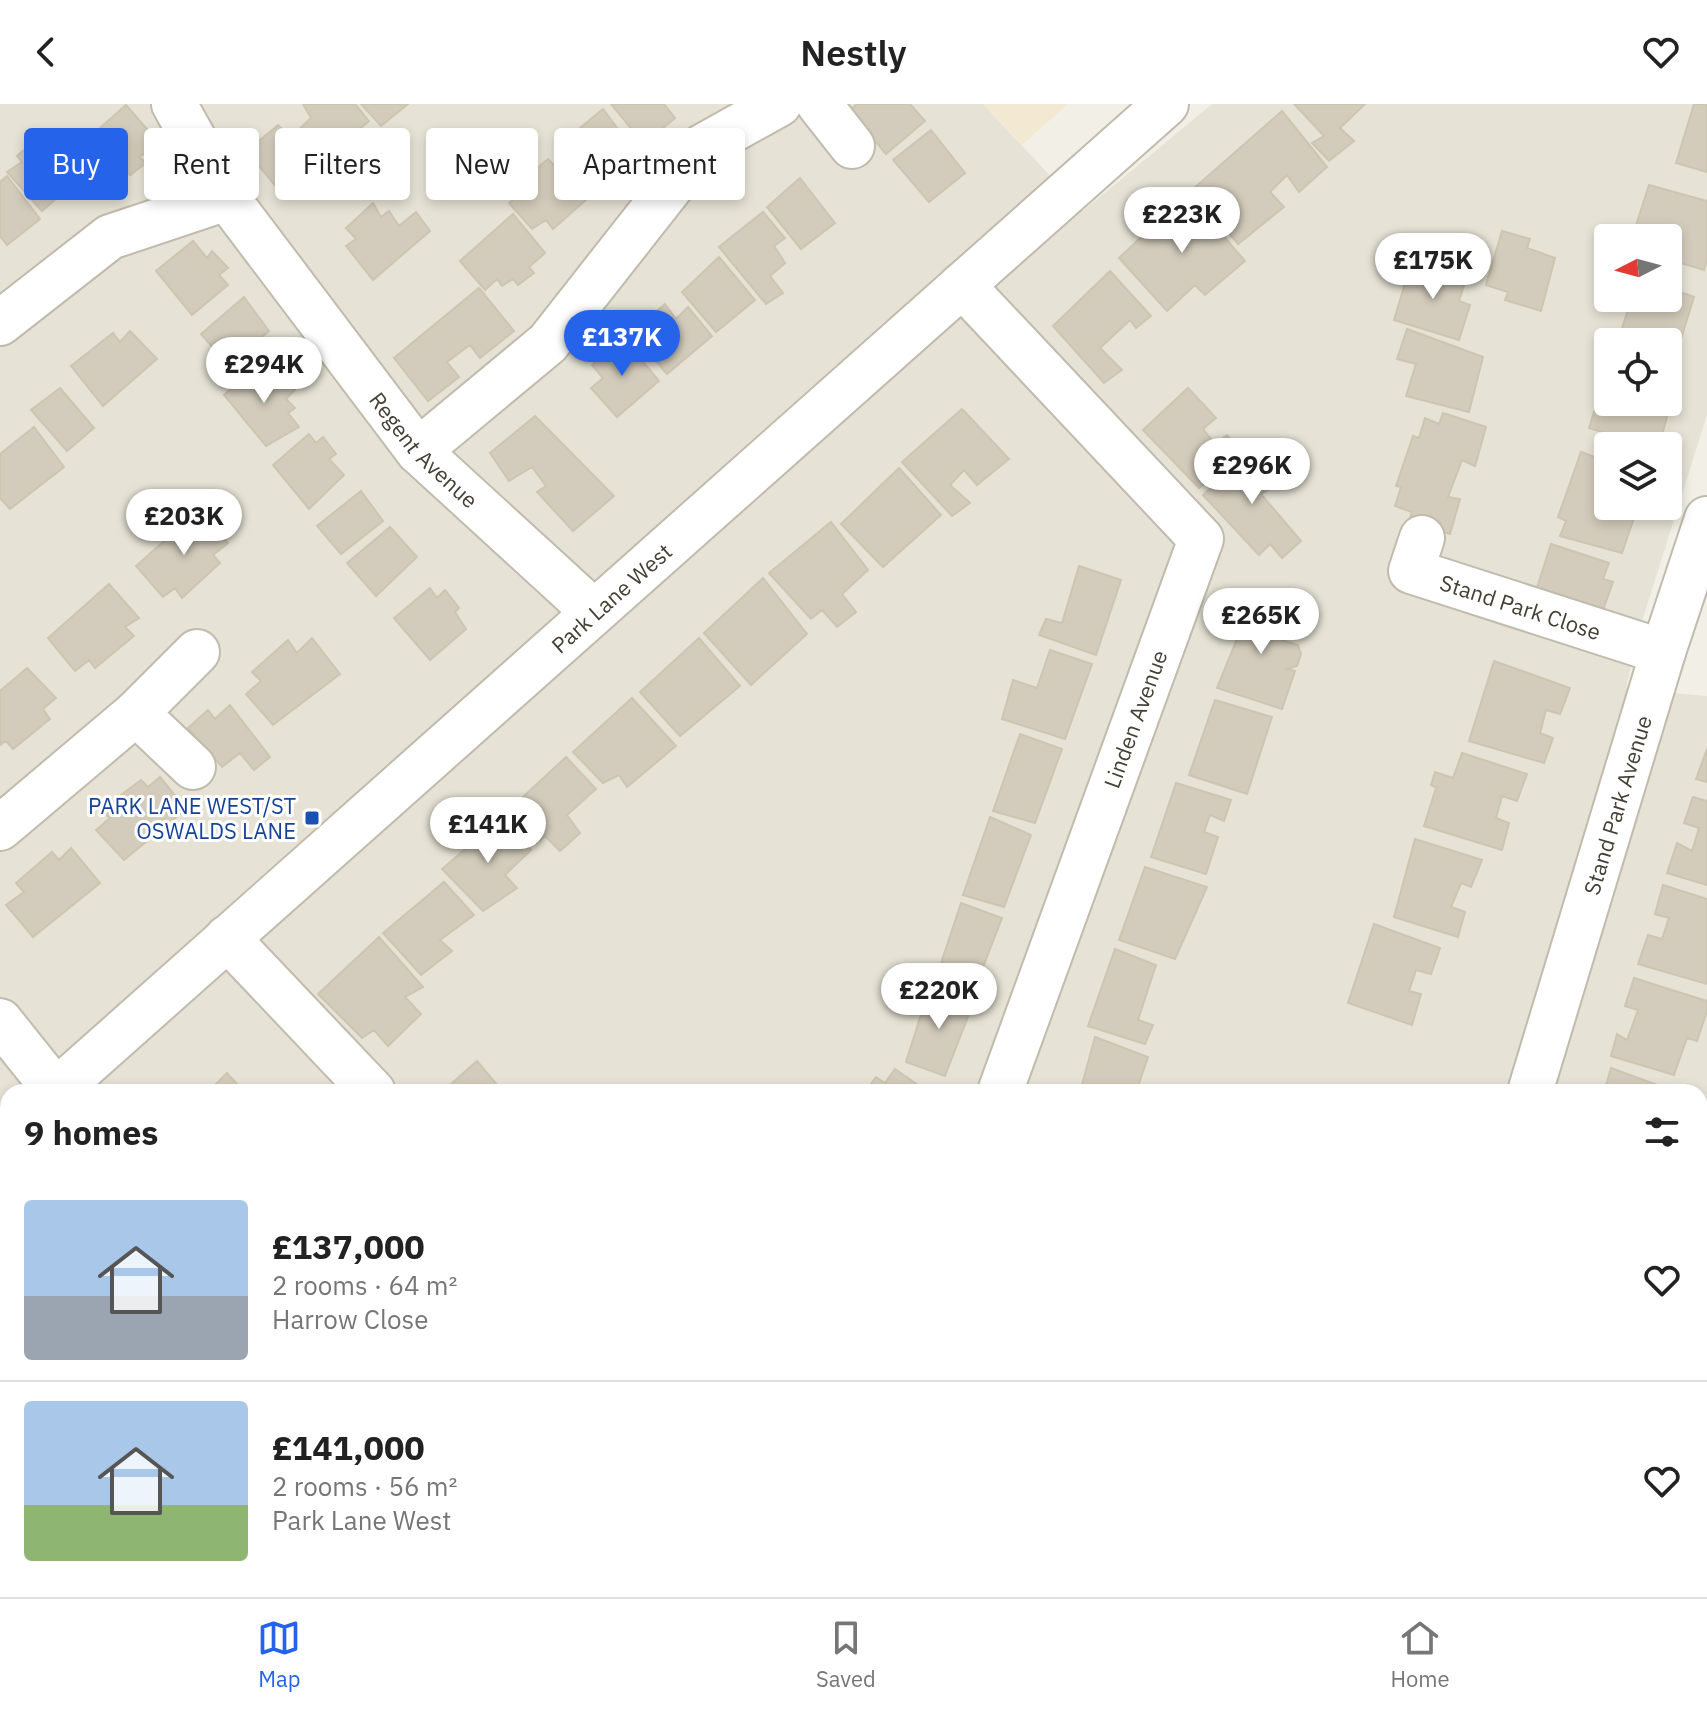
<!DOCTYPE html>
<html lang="en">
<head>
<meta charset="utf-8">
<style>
	:root { --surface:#fff; --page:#f2f2f2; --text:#222; --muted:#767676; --line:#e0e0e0; --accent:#2563eb }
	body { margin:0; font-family:"IBM Plex Sans",sans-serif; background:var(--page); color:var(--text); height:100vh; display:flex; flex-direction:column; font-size:30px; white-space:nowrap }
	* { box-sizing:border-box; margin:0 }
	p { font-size:26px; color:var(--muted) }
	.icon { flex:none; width:44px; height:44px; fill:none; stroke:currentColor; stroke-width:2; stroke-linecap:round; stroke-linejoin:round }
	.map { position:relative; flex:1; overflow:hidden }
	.panel { position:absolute; left:0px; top:980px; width:1708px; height:514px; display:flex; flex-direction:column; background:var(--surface); border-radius:24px 24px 0 0; box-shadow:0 4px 12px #0003 }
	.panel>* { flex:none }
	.top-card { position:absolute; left:24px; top:24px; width:800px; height:72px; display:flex; gap:16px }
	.needle { width:52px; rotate:264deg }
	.tools { position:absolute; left:1594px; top:120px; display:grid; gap:16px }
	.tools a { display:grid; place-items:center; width:88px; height:88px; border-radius:8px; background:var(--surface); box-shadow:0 4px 12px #0003; font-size:40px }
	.price { position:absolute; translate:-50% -68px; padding:0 18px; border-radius:28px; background:#fff; color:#222; font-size:26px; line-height:52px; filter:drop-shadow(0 2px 4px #0008) }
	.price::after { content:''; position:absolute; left:50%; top:48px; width:24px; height:18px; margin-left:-12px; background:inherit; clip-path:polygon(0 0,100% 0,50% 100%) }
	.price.selected { background:var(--accent); color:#fff }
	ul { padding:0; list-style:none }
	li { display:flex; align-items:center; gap:24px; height:200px; padding:0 24px }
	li+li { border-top:2px solid var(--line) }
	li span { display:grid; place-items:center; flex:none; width:224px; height:160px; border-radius:8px; color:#555 }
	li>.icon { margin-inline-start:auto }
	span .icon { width:96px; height:96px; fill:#fffc; stroke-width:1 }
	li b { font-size:34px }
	h2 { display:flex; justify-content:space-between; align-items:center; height:96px; padding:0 24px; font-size:34px }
	.chip { padding:0 28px; border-radius:8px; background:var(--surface); box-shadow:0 4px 12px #0003; font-size:28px; line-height:72px }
	.chip.selected { background:var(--accent); color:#fff }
	header { display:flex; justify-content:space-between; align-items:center; height:104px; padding:0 24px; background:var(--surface); font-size:36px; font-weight:600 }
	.tab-bar { display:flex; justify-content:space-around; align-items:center; height:112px; border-top:2px solid var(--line); background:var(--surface); font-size:22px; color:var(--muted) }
	.tab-bar a { display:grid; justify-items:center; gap:4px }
	.tab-bar .selected { color:var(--accent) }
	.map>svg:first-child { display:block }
	.residential { fill:#e6e2d5; fill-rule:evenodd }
	.commercial { fill:#f3e9d2 }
	.green { fill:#c8e4b1 }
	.building { fill:#d3ccbc; stroke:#cdc5b0; stroke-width:2 }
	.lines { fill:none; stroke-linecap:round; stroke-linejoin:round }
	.minor-casing { stroke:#c0bbac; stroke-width:48 }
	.minor { stroke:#fff; stroke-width:44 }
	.transit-dot { fill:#1a4fb4; stroke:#fff; stroke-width:3 }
	.labels { text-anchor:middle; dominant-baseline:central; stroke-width:6; stroke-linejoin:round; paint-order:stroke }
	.street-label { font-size:22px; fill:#444036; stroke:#fff }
	.transit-label { font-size:22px; fill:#164399; stroke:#fff; text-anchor:end }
</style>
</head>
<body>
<header><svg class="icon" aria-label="back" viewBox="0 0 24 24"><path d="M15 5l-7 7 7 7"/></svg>Nestly<svg class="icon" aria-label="heart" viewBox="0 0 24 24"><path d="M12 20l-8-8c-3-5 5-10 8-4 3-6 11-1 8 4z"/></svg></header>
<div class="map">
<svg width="1707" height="1493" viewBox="0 0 1707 1493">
	<rect width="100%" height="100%" fill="#f2f0e6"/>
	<path class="residential" d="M0,0H983L1083,107L1212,0H1707V311L1637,533L1626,585L1707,592V1170L1702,1186L1700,988H8V1486H1545L1542,1493H0ZM1608,134H1668V194H1608ZM1608,238H1668V298H1608ZM1608,342H1668V402H1608Z"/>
	<path class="commercial" d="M983,0H1068L1022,41Z"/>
	<path class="green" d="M1700,1204L1707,1207V1493H1567L1569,1486H1700Z"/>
	<path class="building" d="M303,0H355L369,17L282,90L247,47L278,21L291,33L311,14Z
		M361,0H408L381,22Z
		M611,0H664L675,14L644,40Z
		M857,0H910L925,17L886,50L850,6Z
		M1294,0H1365L1340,24L1354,37L1329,57L1312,39L1324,32Z
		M1694,0H1707V68L1676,59Z
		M126,1L160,40L139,53L146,59L130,71L127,67L117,74L111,66L99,75L74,47Z
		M603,5L626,36L589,67L563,38Z
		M1282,7L1327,63L1299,88L1287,71L1270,88L1284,103L1238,140L1193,85Z
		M48,26L85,69L42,107L7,68L22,58L17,52Z
		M931,26L965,69L929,98L893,56Z
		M548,55L587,95L553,125L546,116L532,125L509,99L524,87L517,81Z
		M7,72L40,115L7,141L0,132V78Z
		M800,74L835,119L801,145L767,103Z
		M1649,81L1707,97V156L1704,166L1668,155V134H1632Z
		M1187,90L1245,157L1205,191L1195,181L1167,207L1119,154Z
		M373,99L381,113L389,107L399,122L416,108L430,127L373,176L346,142L356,135L346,124Z
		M763,108L785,134L774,142L785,159L770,172L783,189L766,200L719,143Z
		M513,110L545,149L529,163L534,169L518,181L513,175L502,182L497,175L485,186L460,157Z
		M1502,127L1530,135L1527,144L1555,154L1541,207L1505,196L1508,188L1486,181Z
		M193,137L207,154L212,147L228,164L219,171L228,181L192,211L156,167Z
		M719,153L755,196L716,228L682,188Z
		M1412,156L1466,175L1459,197L1470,201L1459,236L1394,216Z
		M1110,167L1151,212L1136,224L1130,216L1100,244L1122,266L1104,279L1053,222Z
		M479,184L514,227L480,254L470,241L447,258L459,273L428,297L394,254Z
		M1668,184L1694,193L1675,254L1668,252V238L1618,236L1632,194H1668Z
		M244,193L269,227L228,261L201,230Z
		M665,200L676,215L688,203L712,232L667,270L632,228Z
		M1407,225L1483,253L1469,308L1406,292L1416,260L1397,255Z
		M130,227L157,255L103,302L71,262L113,229L120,238Z
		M623,234L659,277L617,313L591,284L603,274L592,261Z
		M261,260L275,278L283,271L295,286L286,295L295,304L288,309L299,323L266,342L224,291Z
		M1608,263V298H1668V281L1675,283L1662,331L1652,329L1649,342L1589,324Z
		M60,284L94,324L67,347L31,306Z
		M1188,284L1216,314L1203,325L1215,340L1227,331L1241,347L1199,384L1143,326Z
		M962,305L1009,355L977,381L964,366L950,381L970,399L952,412L902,358Z
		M1443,309L1486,323L1475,362L1462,356L1448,393L1460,395L1450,430L1409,417L1412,408L1395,402L1401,383L1396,382L1413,332L1419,334L1425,314L1439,320Z
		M535,312L614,392L573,427L537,388L546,382L532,363L509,377L490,349Z
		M34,323L64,363L10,405L0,394V350Z
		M309,330L316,339L323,333L336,350L329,355L344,371L309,405L273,361Z
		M1254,345L1281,379L1261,390L1301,437L1282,454L1270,440L1259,451L1203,391Z
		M1581,348L1608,358V402H1638L1622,449L1560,432L1566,417L1558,413Z
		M899,364L941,411L883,463L841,420Z
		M361,387L383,417L341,450L317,422Z
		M200,405L228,439L213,451L220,459L182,494L175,484L163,493L136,462Z
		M831,418L868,466L842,490L856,508L837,523L822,506L811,515L769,469Z
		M390,423L417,453L376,492L347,459Z
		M1551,440L1609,459L1603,475L1613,478L1597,523L1531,502Z
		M1079,462L1121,476L1096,551L1039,531L1046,515L1062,519Z
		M763,474L807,530L751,581L704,529Z
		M109,480L139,514L125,523L134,532L95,564L89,556L75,567L48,534Z
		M430,484L437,494L445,486L459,504L455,508L466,525L430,556L394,514Z
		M1248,493L1291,507L1281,536L1298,541L1301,550L1297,562L1287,565L1295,567L1282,605L1217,584L1239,530L1233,527Z
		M312,534L340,570L273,621L246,590L261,577L252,568L288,536L297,549Z
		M699,534L740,582L680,632L640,588Z
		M1050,546L1092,560L1065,635L1002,615L1013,576L1037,584Z
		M1494,557L1570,584L1560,610L1546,606L1540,629L1553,634L1544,659L1469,637Z
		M27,564L56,594L43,605L50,615L13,645L6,637L0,641V587Z
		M632,594L676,642L627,683L619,671L603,679L573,648Z
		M1215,596L1272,613L1247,690L1189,671Z
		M230,601L270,653L254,666L240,649L222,663L188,624L208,606L215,615Z
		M1020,630L1062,645L1035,719L993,707Z
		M1707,645V678L1696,675Z
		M1462,649L1527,670L1517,697L1502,692L1496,714L1509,719L1502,746L1424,722L1436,684L1431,681L1435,668L1453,674Z
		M566,653L596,685L567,711L580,729L560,747L545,732L537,739L509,706Z
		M160,673L186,705L124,756L96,726L110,714L101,706L141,676L148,683Z
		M1176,679L1231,696L1224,717L1210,711L1204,728L1218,733L1206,770L1151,753Z
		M1693,693L1707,697V781L1667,769L1677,739L1692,747L1699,724L1684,719Z
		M990,713L1031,731L1004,803L963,791Z
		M500,715L531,746L505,771L517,784L483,807L442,765Z
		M1415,735L1482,756L1471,783L1461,779L1451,803L1465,808L1458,833L1394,813Z
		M71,744L100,779L33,833L6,801L24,788L16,779L52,748L59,756Z
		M1145,763L1207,783L1175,855L1119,836Z
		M444,778L474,811L440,836L452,847L421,871L383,829Z
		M1663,781L1707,795V880L1638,860L1648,831L1662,835L1669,814L1655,810Z
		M961,799L1002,814L974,886L936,874Z
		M1374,820L1440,844L1431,870L1416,866L1409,887L1421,890L1412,921L1348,899Z
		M379,833L423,883L405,893L421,910L388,942L374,926L362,934L318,890Z
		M1115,845L1156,861L1138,916L1153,921L1145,940L1088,922Z
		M1634,874L1707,897V907L1697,937L1687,934L1674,971L1611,952L1617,930L1627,936L1638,906L1625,902Z
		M930,882L974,897L945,972L906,958Z
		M1095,933L1148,953L1136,988H1080Z
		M477,957L503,988H442Z
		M1611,964L1676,988H1604Z
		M895,965L928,988H865L876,973L885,979Z
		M227,969L244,988H208Z
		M8,1154V1216L5,1220L8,1223V1241L2,1246L0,1161Z
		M100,1486H184L175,1493H107Z
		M638,1486H695L687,1493H644Z
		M875,1486H915L907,1493H882Z
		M1416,1486H1503L1500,1493H1413Z"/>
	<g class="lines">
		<g class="minor-casing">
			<g id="minor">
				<path id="s1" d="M174,0L227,94L418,347L594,508"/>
				<path d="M819,0L852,42"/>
				<path d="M962,181L1201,435L1000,988"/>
				<path d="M0,219L110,133L227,94"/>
				<path d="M418,347L548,239L702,43L779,0"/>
				<path id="s2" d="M1422,434L1411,467L1663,548"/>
				<path d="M136,609L193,663"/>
				<path d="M0,724L136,609L197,548"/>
				<path d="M227,834L373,988"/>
				<path d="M0,917L56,987"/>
				<path id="s3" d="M55,988L1166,0"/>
				<path id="s4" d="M1530,988L1663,548L1707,415"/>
				<path d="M0,1038L8,1031"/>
				<path d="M0,1473L8,1481"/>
				<path d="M849,1486L855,1493"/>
				<path d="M1341,1493L1343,1486"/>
			</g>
		</g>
		<use href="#minor" class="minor"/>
	</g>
	<rect class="transit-dot" x="304" y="706" width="16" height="16" rx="4"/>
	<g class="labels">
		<g class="street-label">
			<text stroke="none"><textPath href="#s1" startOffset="428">Regent Avenue</textPath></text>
			<text stroke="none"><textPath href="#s3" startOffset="744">Park Lane West</textPath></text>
			<text stroke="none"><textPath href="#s2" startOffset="150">Stand Park Close</textPath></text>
			<text transform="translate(1135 615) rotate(-70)">Linden Avenue</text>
			<text stroke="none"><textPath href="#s4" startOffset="300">Stand Park Avenue</textPath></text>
		</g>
		<g class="transit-label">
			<text x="296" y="701">PARK LANE WEST/ST<tspan x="296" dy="25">OSWALDS LANE</tspan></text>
		</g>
	</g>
</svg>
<div class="tools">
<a><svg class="needle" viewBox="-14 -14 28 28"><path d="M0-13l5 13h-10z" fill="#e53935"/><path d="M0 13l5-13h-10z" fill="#767676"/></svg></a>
<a><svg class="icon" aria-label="locate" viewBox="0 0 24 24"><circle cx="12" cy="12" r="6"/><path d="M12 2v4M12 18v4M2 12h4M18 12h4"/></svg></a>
<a><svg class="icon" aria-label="layers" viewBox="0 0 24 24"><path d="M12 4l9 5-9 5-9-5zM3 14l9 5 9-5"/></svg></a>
</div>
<b class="price" style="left:1182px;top:151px">£223K</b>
<b class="price" style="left:1433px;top:197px">£175K</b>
<b class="price selected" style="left:622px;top:274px">£137K</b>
<b class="price" style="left:264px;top:301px">£294K</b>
<b class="price" style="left:1252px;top:402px">£296K</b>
<b class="price" style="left:184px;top:453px">£203K</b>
<b class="price" style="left:1261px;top:552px">£265K</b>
<b class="price" style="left:488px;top:761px">£141K</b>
<b class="price" style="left:939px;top:927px">£220K</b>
<div class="top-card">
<a class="chip selected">Buy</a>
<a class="chip">Rent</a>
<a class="chip">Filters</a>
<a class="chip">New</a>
<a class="chip">Apartment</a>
</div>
<section class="panel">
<h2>9 homes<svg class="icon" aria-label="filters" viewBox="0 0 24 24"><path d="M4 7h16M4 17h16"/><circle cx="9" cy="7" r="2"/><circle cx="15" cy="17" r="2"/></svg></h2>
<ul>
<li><span style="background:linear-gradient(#a9c7e8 60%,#9aa5b1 0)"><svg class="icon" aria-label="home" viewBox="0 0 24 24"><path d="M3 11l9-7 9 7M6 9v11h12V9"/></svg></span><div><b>£137,000</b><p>2 rooms · 64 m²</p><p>Harrow Close</p></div><svg class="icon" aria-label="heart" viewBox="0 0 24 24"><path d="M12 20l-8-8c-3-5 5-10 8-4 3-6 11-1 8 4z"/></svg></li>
<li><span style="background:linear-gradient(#a9c7e8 65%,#8fb573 0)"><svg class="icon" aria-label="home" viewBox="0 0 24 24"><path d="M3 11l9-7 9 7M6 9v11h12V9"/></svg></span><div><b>£141,000</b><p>2 rooms · 56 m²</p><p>Park Lane West</p></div><svg class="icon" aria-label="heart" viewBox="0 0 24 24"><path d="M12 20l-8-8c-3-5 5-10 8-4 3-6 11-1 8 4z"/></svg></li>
</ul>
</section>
</div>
<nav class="tab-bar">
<a class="selected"><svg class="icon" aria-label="map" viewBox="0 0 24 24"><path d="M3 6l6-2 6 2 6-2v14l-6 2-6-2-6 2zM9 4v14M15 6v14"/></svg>Map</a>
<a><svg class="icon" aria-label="saved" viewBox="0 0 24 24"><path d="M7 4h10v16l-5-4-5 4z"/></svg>Saved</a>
<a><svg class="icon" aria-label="home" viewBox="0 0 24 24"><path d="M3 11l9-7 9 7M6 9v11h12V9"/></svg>Home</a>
</nav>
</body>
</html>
